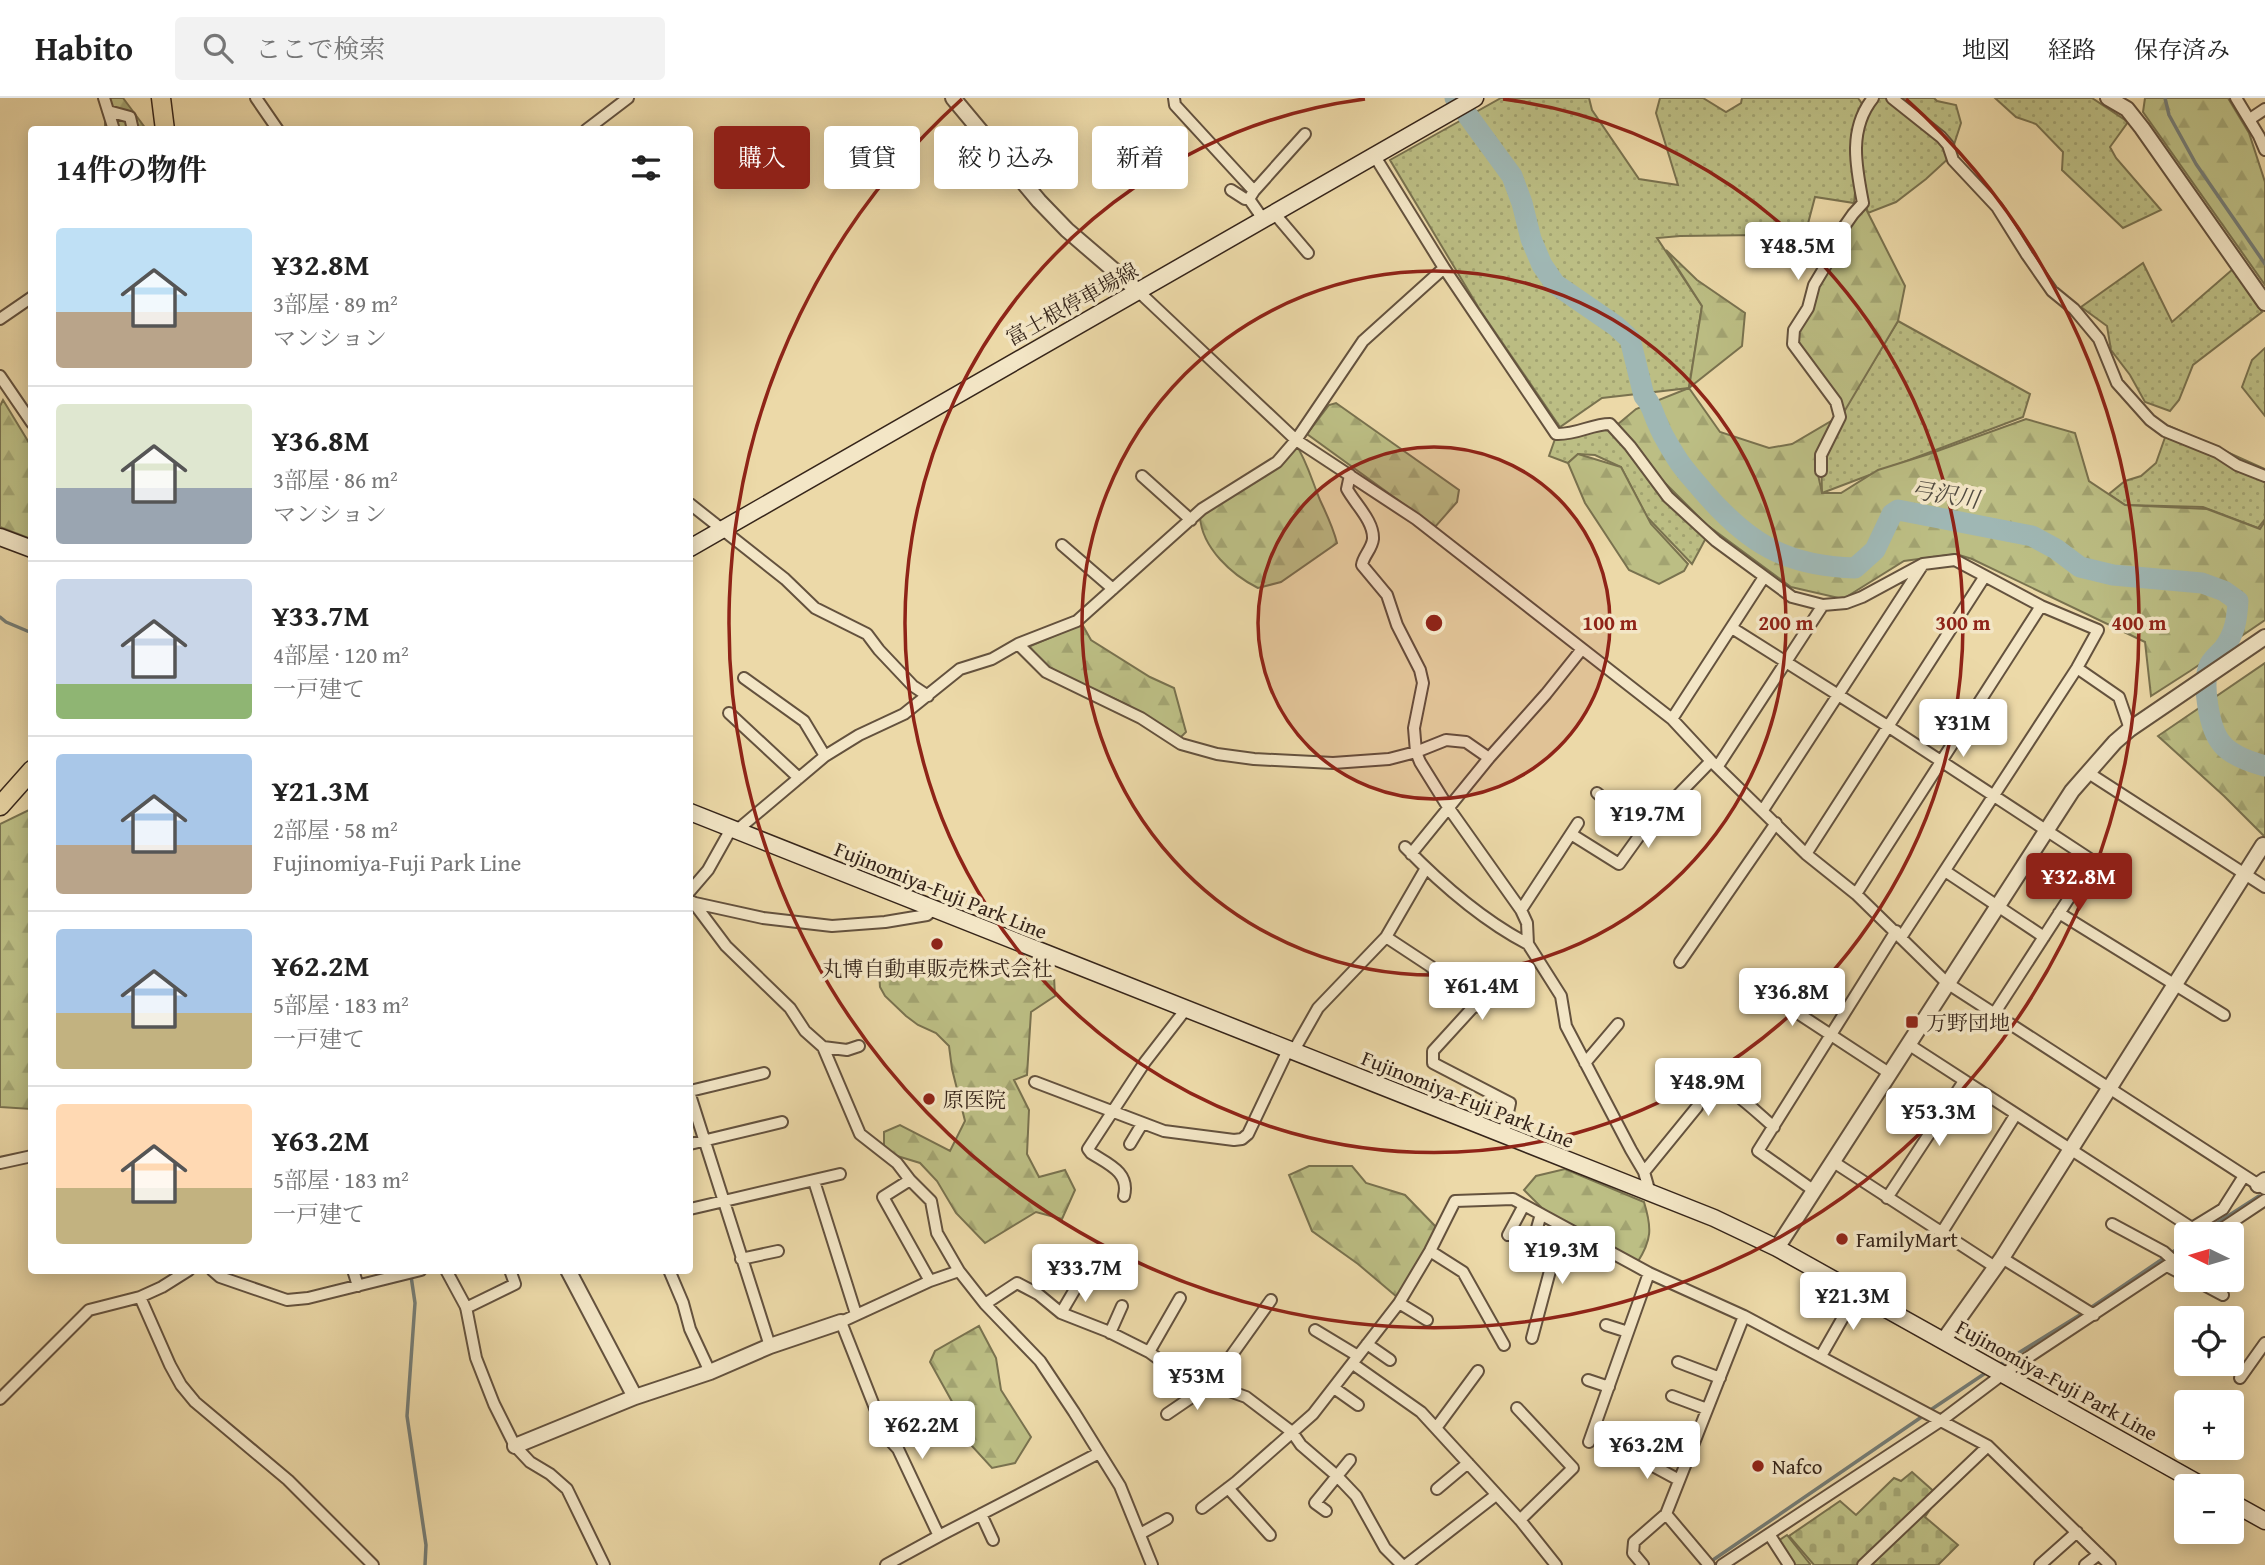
<!DOCTYPE html>
<html lang="ja">
<head>
<meta charset="utf-8">
<style>
	:root { --surface:#fff; --page:#f2f2f2; --text:#222; --muted:#767676; --line:#e0e0e0; --accent:#8f2418 }
	body { margin:0; font-family:"Gentium Book Plus","Noto Serif JP",serif; background:var(--page); color:var(--text); height:100vh; display:flex; flex-direction:column; font-size:26px; white-space:nowrap }
	* { box-sizing:border-box; margin:0 }
	p { font-size:23px; color:var(--muted) }
	.icon { flex:none; width:38px; height:38px; fill:none; stroke:currentColor; stroke-width:2; stroke-linecap:round; stroke-linejoin:round }
	.map { position:relative; flex:1; overflow:hidden }
	.details { position:absolute; left:28px; top:28px; width:665px; height:1148px; display:flex; flex-direction:column; background:var(--surface); border-radius:7px; box-shadow:0 4px 18px #0003 }
	.details>* { flex:none }
	.banner { position:absolute; left:714px; top:28px; width:665px; height:63px; display:flex; gap:14px }
	.needle { width:46px; rotate:275deg }
	.fabs { position:absolute; left:2174px; top:1124px; display:grid; gap:14px }
	.fabs a { display:grid; place-items:center; width:70px; height:70px; border-radius:7px; background:var(--surface); box-shadow:0 4px 18px #0003; font-size:35px }
	.price { position:absolute; translate:-50% -60px; padding:0 16px; border-radius:7px; background:#fff; color:#222; font-size:23px; line-height:46px; filter:drop-shadow(0 2px 4px #0008) }
	.price::after { content:''; position:absolute; left:50%; top:42px; width:21px; height:16px; margin-left:-10px; background:inherit; clip-path:polygon(0 0,100% 0,50% 100%) }
	.price.selected { background:var(--accent); color:#fff }
	ul { padding:0; list-style:none }
	li { display:flex; align-items:center; gap:21px; height:175px; padding:0 28px }
	li+li { border-top:2px solid var(--line) }
	li span { display:grid; place-items:center; flex:none; width:196px; height:140px; border-radius:7px; color:#555 }
	li>.icon { margin-inline-start:auto }
	span .icon { width:84px; height:84px; fill:#fffc; stroke-width:1 }
	li b { font-size:30px }
	h2 { display:flex; justify-content:space-between; align-items:center; height:84px; padding:0 28px; font-size:30px }
	.pill { padding:0 24px; border-radius:7px; background:var(--surface); box-shadow:0 4px 18px #0003; font-size:24px; line-height:63px }
	.pill.selected { background:var(--accent); color:#fff }
	header { display:flex; align-items:center; gap:42px; box-sizing:border-box; height:98px; padding:0 35px; background:var(--surface); border-bottom:2px solid var(--line) }
	header strong { font-size:33px }
	nav { display:flex; gap:38px; margin-inline-start:auto; font-size:24px }
	.search { width:490px; height:63px; background:var(--page); display:flex; align-items:center; gap:18px; box-sizing:border-box; padding:0 24px; border-radius:7px; color:var(--muted); font-size:26px }
	.map>svg:first-child { display:block }
	.grass { fill:url(#grass-dots); stroke:#79724f; stroke-width:2 }
	.forest { fill:url(#forest-firs); stroke:#79724f; stroke-width:2 }
	.cemetery { fill:url(#cemetery-stones); stroke:#79724f; stroke-width:2 }
	.green { fill:#bcbe84; stroke:#79724f; stroke-width:2 }
	.lines { fill:none; stroke-linecap:round; stroke-linejoin:round }
	.stream { stroke:#757d76; stroke-width:3.5 }
	.river { stroke:#9fb7b4; stroke-width:21 }
	.minor-casing { stroke:#64523e; stroke-width:14 }
	.tertiary-casing { stroke:#64523e; stroke-width:18 }
	.secondary-casing { stroke:#36251a; stroke-width:19 }
	.trunk-casing { stroke:#36251a; stroke-width:21 }
	.minor { stroke:#f3e6c6; stroke-width:10 }
	.tertiary { stroke:#f3e6c6; stroke-width:14 }
	.secondary { stroke:#f3e6c6; stroke-width:16 }
	.trunk { stroke:#ecd9a8; stroke-width:18 }
	.ring { fill:none; stroke:#8f2418; stroke-width:3.5 }
	.poi-dot { fill:#8f2418; stroke:#f3e6c6; stroke-width:2.5 }
	.labels { text-anchor:middle; dominant-baseline:central; stroke-width:7; stroke-linejoin:round; paint-order:stroke }
	.street-label { font-size:21px; fill:#36251a; stroke:#f3e6c6 }
	.poi-label { font-size:21px; fill:#36251a; stroke:#f3e6c6; text-anchor:start }
	.water-label { font-size:23px; font-style:italic; fill:#504a40; stroke:#f3e6c6 }
	.centre { fill:#8f2418; stroke:#f3e6c6; stroke-width:3.5 }
	.ring-label { font-size:21px; text-anchor:middle; font-weight:bold; fill:#8f2418; stroke:#f3e6c6; stroke-width:7; stroke-linejoin:round; paint-order:stroke }
</style>
</head>
<body>
<header>
<strong>Habito</strong>
<div class="search"><svg class="icon" aria-label="search" viewBox="0 0 24 24"><circle cx="10" cy="10" r="6"/><path d="M15 15l6 6"/></svg>ここで検索</div>
<nav><a>地図</a><a>経路</a><a>保存済み</a></nav>
</header>
<div class="map">
<svg width="2265" height="1467" viewBox="0 0 2265 1467">
	<defs>
		<pattern id="grass-dots" width="8" height="8" patternUnits="userSpaceOnUse" patternTransform="scale(1.75)"><rect width="8" height="8" fill="#bcbe84"/><path d="M2 2h.1M6 6h.1" fill="none" stroke="#a2a371" stroke-width="1.8" stroke-linecap="round"/></pattern>
		<pattern id="forest-firs" width="22" height="20" patternUnits="userSpaceOnUse" patternTransform="scale(1.75)"><rect width="22" height="20" fill="#bcbe84"/><path d="M5 1l3.5 6h-7zM16 11l3.5 6h-7z" fill="#a2a371"/></pattern>
		<pattern id="cemetery-stones" width="16" height="16" patternUnits="userSpaceOnUse" patternTransform="scale(1.75)"><rect width="16" height="16" fill="#bcbe84"/><path d="M2 7V4a2 2 0 0 1 4 0v3zM10 15v-3a2 2 0 0 1 4 0v3z" fill="#a2a371"/></pattern>
	</defs>
	<rect width="100%" height="100%" fill="#ecd9a8"/>
	<filter id="stains"><feTurbulence type="fractalNoise" baseFrequency=".00286" numOctaves="4"/><feColorMatrix values="0 0 0 0 .2 0 0 0 0 .09 0 0 0 0 .02 0 0 0 .5 -.17"/></filter>
	<radialGradient id="worn" r=".72"><stop offset=".6" stop-color="#630" stop-opacity="0"/><stop offset="1" stop-color="#630" stop-opacity=".3"/></radialGradient>
	<path class="grass" d="M1501,0H1589L1592,12L1639,81L1678,87L1656,15L1660,0H1703L1726,14L1741,5L1742,0H1858L1865,10L1877,0H1934L1937,3L1956,7L1961,25L1950,59L1926,81L1896,104L1868,115L1857,75L1854,105L1815,99L1800,156L1759,137L1680,138L1657,140L1702,208L1689,290L1602,300L1560,329L1480,212L1390,62Z
		M1995,0H2092L2128,24L2110,49L2116,60L2161,112L2123,130L2062,72L2063,54L2036,26L2016,19Z
		M2143,165L2172,224L2233,171L2262,214L2193,267L2179,302L2170,313L2145,304L2130,277L2111,252L2107,228L2081,209Z
		M1898,223L2030,296L2023,319L1822,395L1821,357L1840,319Z
		M2265,250V318L2242,289L2252,262Z
		M2169,328L2265,371V421L2258,430L2203,409L2125,407L2109,396L2125,383L2141,378L2156,365Z
		M1610,329L1706,440L1692,466L1647,419L1621,369L1595,357L1578,356L1568,365L1549,358L1555,341Z"/>
	<path class="forest" d="M102,0H123L146,31H105V4Z
		M2145,0H2228L2249,35L2265,84V187L2143,14Z
		M1863,105L1905,188L1898,223L1844,314L1793,246L1831,150Z
		M1666,152L1697,182L1745,215L1742,248L1689,290L1720,334L1769,350L1792,346L1833,322L1817,372L1822,395H1841L1878,372L1929,356L2026,321L2075,335L2089,383L2125,407L2207,411L2260,431L2265,423V522L2190,573L2151,598L2145,544L1972,461L1956,456L1904,463L1843,501L1791,489L1707,427L1662,382L1617,327L1636,311L1689,290L1702,208Z
		M3,302L31,348V441L0,429V308Z
		M1336,305L1459,392L1457,404L1435,429L1307,336L1329,307Z
		M1295,345C1307,363 1312,383 1320,402C1327,417 1333,429 1337,445L1281,484L1258,490C1232,477 1202,450 1200,419L1279,365Z
		M1578,356L1621,369L1651,426L1688,466L1684,473L1659,486L1629,472L1585,405L1568,365Z
		M1082,526L1091,542L1150,579L1174,590L1186,634L1179,641C1164,631 1150,620 1134,611C1111,596 1037,572 1028,549Z
		M2265,565V739L2224,698L2158,638Z
		M31,711H32L31,1011L0,1009V726Z
		M886,863L922,873L958,879L992,869L1025,872L1054,879L1055,898L1031,914L1027,977L1014,982L1029,1012L1027,1056L1039,1079L1065,1072L1075,1092L1062,1121L1036,1114L985,1145L956,1115L937,1083L920,1065L884,1054V1034L900,1027L950,1053L965,1023L952,971L949,948L936,935L918,927L906,918L885,898L880,889L879,873Z
		M1309,1068H1352L1366,1085L1405,1097L1438,1131L1397,1199L1358,1166L1312,1133L1289,1077Z
		M1565,1071L1644,1104C1652,1130 1652,1142 1637,1165L1546,1114L1524,1092L1536,1078Z
		M979,1228L996,1260L1001,1292L1031,1339L1015,1365L992,1370L971,1347L955,1309L930,1264L935,1253Z"/>
	<path class="cemetery" d="M1912,1374L1939,1398L1925,1419L1958,1447L1938,1467H1814L1789,1438L1840,1403L1856,1417L1894,1380L1901,1383Z"/>
	<path class="green" d="M1787,1437L1810,1466V1467H1790L1775,1445Z"/>
	<g class="lines">
		<path class="stream" d="M2165,0L2169,17L2196,66L2265,166
			M0,519L6,524L32,535
			M2200,1136L2259,1098
			M411,1178L415,1205L407,1318L426,1447L425,1467
			M1999,1267L2083,1215L2186,1145
			M1929,1313L1987,1274
			M1710,1464L1923,1318"/>
		<path class="river" d="M1455,0L1512,78L1522,105L1531,141L1542,167L1555,186L1616,228L1630,241L1644,298C1652,306 1653,316 1658,326C1662,337 1670,349 1676,359C1683,371 1694,382 1703,393C1748,445 1785,468 1855,470L1875,452L1892,416L1898,412L2032,438L2056,451L2080,469L2113,477L2202,485L2224,493L2238,503C2237,521 2235,535 2224,550C2220,555 2213,560 2210,566C2201,584 2209,631 2222,646C2232,658 2250,664 2265,668"/>
		<g class="minor-casing">
			<path id="minor" d="M104,0L114,32
				M256,0L278,32
				M1174,0L1175,7L1254,93L1249,101L1263,121
				M1892,0L1941,39L1948,47L1953,62L1997,109L2027,157L2052,193L2074,211L2099,241L2117,285L2150,322L2165,333L2217,354L2237,367L2265,378
				M2236,0L2259,38L2265,52
				M108,13L130,19L133,32
				M2250,21L2265,11
				M586,32L628,0
				M1231,92L1245,101H1249
				M1254,93L1305,36
				M1274,115L1308,155
				M1444,170L1556,336C1577,337 1591,326 1610,326L1630,348L1668,399L1716,443L1792,499L1823,507L1846,505L1862,499L1923,466L1955,462L2041,508L2098,532L2077,570L1902,838
				M1138,193L1296,342L1416,421L1672,621L1711,663L1806,756L1856,796L1947,885L2265,1091
				M0,221L32,199
				M0,278L32,325
				M1821,373V357L1840,319L1836,304L1793,246L1794,232L1808,210L1814,187L1826,167L1832,146L1853,116L1863,105C1856,69 1848,31 1873,0
				M1350,377L1347,391C1355,406 1374,423 1373,441C1372,451 1363,458 1362,467L1387,497L1397,527L1420,572L1423,585L1414,630L1416,654L1420,664L1448,709L1521,812L1527,825L1528,846L1561,898L1566,928L1631,1052L1644,1074L1650,1095
				M1142,378L1191,422
				M690,406L785,481L815,510L867,536L879,552L913,588L928,598
				M1062,447L1113,491
				M1732,530L1889,629L2093,763L1994,916
				M1018,546L1046,574L1141,620L1181,646L1217,656L1254,661L1333,665L1389,661L1416,654L1446,642L1466,644L1489,660L1546,596L1582,551
				M2077,570L2119,599L2130,631
				M744,580L804,623L825,658
				M729,615L799,680
				M1672,621L1764,479
				M1718,668L1823,507
				M2087,674L2265,789
				M1597,695L1642,734
				M1763,712L1922,468
				M736,733L825,658L859,637L904,616L960,571L992,561L1018,546L1077,523L1202,411L1277,364L1296,342L1363,243L1444,170L1374,57
				M1571,736L1619,766L1642,734L1711,663
				M1405,749C1441,786 1482,822 1528,846
				M1411,756L1489,660
				M1806,756L1985,478
				M1945,773L2044,839
				M690,793L708,772L731,731
				M1856,796L2041,508
				M693,804L726,848L790,910L805,933L823,949L847,952L859,948
				M695,805L763,820L832,828L885,824L927,817L933,812
				M1521,812L1578,725
				M2059,815L2224,917
				M1386,839L1430,868L1475,909
				M1680,864L1776,725
				M1770,897L1889,975
				M1908,946L2192,1130L2223,1111L2244,1078
				M823,949L860,1036L897,1065L910,1082L931,1103L937,1135L959,1173L985,1206L1040,1263L1074,1314L1120,1388L1152,1467
				M1293,954L1318,910L1386,839L1426,770
				M1585,965L1618,926
				M1035,984L1164,1033L1234,1042L1242,1041L1248,1036L1288,952
				M690,993L764,975
				M690,997L770,1248
				M1503,1038L1510,1005L1433,965V953L1506,873
				M690,1046L782,1024
				M1130,1046L1142,1026
				M1832,1063L1995,1169
				M0,1065L32,1058
				M1644,1074L1697,1009L1705,985C1725,981 1758,1016 1774,1029
				M910,1082L883,1099L930,1183
				M814,1083L856,1216
				M1813,1092L1758,1053L1896,833
				M1124,1098C1130,1074 1108,1066 1091,1055L1088,1051L1145,964L1186,911
				M1887,1100L1964,983
				M690,1111L840,1076
				M2112,1126L2164,1154L2174,1163
				M1942,1134L2016,1016
				M2214,1136L2265,1102
				M1508,1137L1524,1107
				M1430,1153L1463,1174L1504,1247
				M1529,1158L1541,1116
				M2002,1160L2094,1217
				M741,1161L778,1153
				M2167,1168L2186,1178
				M212,1172L220,1179L287,1202L308,1200L421,1172
				M353,1172L358,1188
				M446,1172L466,1209L476,1260L494,1306L515,1348L530,1364L550,1376L567,1391L604,1467
				M669,1172L683,1205L690,1231L710,1274
				M2193,1181L2223,1197
				M140,1199L170,1267L181,1287L195,1304L288,1382L373,1467
				M1399,1205L1427,1222
				M985,1206L1017,1185L1038,1196L1061,1215L1107,1233L1149,1254L1176,1274L1246,1299L1292,1334L1301,1347L1337,1378L1356,1398L1385,1450L1402,1467
				M466,1210L515,1186L510,1172
				M1061,1215L1081,1181
				M1606,1227L1628,1234
				M1315,1232L1358,1258
				M1110,1235L1122,1208
				M1532,1240L1562,1128
				M1367,1246L1390,1262
				M1149,1254L1180,1200
				M1821,1258L1857,1195
				M1678,1264L1720,1280
				M1353,1266L1421,1314L1520,1422L1556,1467
				M2240,1280L2265,1245
				M1588,1282L1609,1289
				M1334,1290L1358,1307
				M1672,1298L1707,1311
				M0,1301L89,1212L140,1199L162,1189L189,1172
				M1517,1310L1573,1370L1520,1422
				M1167,1316L1211,1286L1271,1202
				M1436,1330L1478,1273
				M1589,1344L1649,1175
				M1631,1356L1679,1382
				M1228,1390L1270,1437
				M1437,1391L1468,1365
				M1202,1410L1236,1384L1313,1316L1399,1205L1430,1153L1455,1103L1513,1101L1649,1175L1744,1218L1988,1348L2110,1467
				M1326,1413L1315,1405L1350,1362
				M981,1416L993,1442
				M1140,1436L1167,1421
				M1769,1436L1789,1467
				M939,1438L1099,1355
				M886,1467L939,1438L898,1351L886,1338L841,1224L930,1183L959,1173
				M1406,1467L1496,1397
				M1643,1467L1633,1455L1634,1444L1666,1416
				M1709,1467L1666,1416L1744,1218
				M1722,1467L1942,1322L2003,1276L2186,1155
				M1863,1467L1988,1348
				M2040,1467L2077,1434
				M2085,1467L2099,1456"/>
		</g>
		<g class="tertiary-casing">
			<path id="tertiary" d="M953,0L1039,103L1067,132L1138,193
				M2108,0L2127,11L2142,30L2265,205
				M2258,1087L2265,1082
				M1777,1150L2072,693L2115,644L2130,631L2265,539
				M568,1172L635,1299
				M1943,1243L2002,1160L2263,747
				M515,1348L635,1299L710,1274L770,1248L841,1224"/>
		</g>
		<g class="secondary-casing">
			<path id="secondary" d="M0,439L32,451
				M690,450L1475,0
				M690,714L1714,1120L1777,1150L2203,1388
				M2231,1404L2265,1423"/>
		</g>
		<g class="trunk-casing">
			<path id="trunk" d="M161,0L165,32
				M0,708L32,672"/>
		</g>
		<use href="#minor" class="minor"/>
		<use href="#tertiary" class="tertiary"/>
		<use href="#secondary" class="secondary"/>
		<use href="#trunk" class="trunk"/>
	</g>
	<circle cx="1434" cy="525" r="176" fill="#8f2418" fill-opacity=".12"/>
	<g class="ring">
		<circle cx="1434" cy="525" r="176"/>
		<circle cx="1434" cy="525" r="352"/>
		<path d="M1503 1A529 529 0 1 1 1365 1"/>
		<path d="M1906 1A705 705 0 1 1 962 1"/>
	</g>
	<g class="poi-dot">
		<circle cx="937" cy="846" r="7"/>
		<rect x="1905" y="917" width="14" height="14" rx="3.5"/>
		<circle cx="929" cy="1001" r="7"/>
		<circle cx="1842" cy="1141" r="7"/>
		<circle cx="1758" cy="1368" r="7"/>
	</g>
	<g class="labels">
		<g class="street-label">
			<text transform="translate(1072 206) rotate(-29)">富士根停車場線</text>
			<text transform="translate(941 792) rotate(22)">Fujinomiya-Fuji Park Line</text>
			<text transform="translate(1468 1001) rotate(22)">Fujinomiya-Fuji Park Line</text>
			<text transform="translate(2057 1282) rotate(29)">Fujinomiya-Fuji Park Line</text>
		</g>
		<g class="poi-label">
			<text x="937" y="870" text-anchor="middle">丸博自動車販売株式会社</text>
			<text x="1926" y="924">万野団地</text>
			<text x="943" y="1001">原医院</text>
			<text x="1856" y="1141">FamilyMart</text>
			<text x="1772" y="1368">Nafco</text>
		</g>
		<g class="water-label">
			<text transform="translate(1945 396) rotate(9)">弓沢川</text>
		</g>
	</g>
	<circle cx="1434" cy="525" r="10" class="centre"/>
	<g class="ring-label">
		<text x="1610" y="532">100 m</text>
		<text x="1786" y="532">200 m</text>
		<text x="1963" y="532">300 m</text>
		<text x="2139" y="532">400 m</text>
	</g>
	<rect width="100%" height="100%" filter="url(#stains)"/>
	<rect width="100%" height="100%" fill="url(#worn)"/>
</svg>
<div class="fabs">
<a><svg class="needle" viewBox="-14 -14 28 28"><path d="M0-13l5 13h-10z" fill="#e53935"/><path d="M0 13l5-13h-10z" fill="#767676"/></svg></a>
<a><svg class="icon" aria-label="locate" viewBox="0 0 24 24"><circle cx="12" cy="12" r="6"/><path d="M12 2v4M12 18v4M2 12h4M18 12h4"/></svg></a>
<a>+</a>
<a>−</a>
</div>
<b class="price" style="left:1798px;top:184px">¥48.5M</b>
<b class="price" style="left:1963px;top:661px">¥31M</b>
<b class="price" style="left:1648px;top:752px">¥19.7M</b>
<b class="price selected" style="left:2079px;top:815px">¥32.8M</b>
<b class="price" style="left:1482px;top:924px">¥61.4M</b>
<b class="price" style="left:1792px;top:930px">¥36.8M</b>
<b class="price" style="left:1708px;top:1020px">¥48.9M</b>
<b class="price" style="left:1939px;top:1050px">¥53.3M</b>
<b class="price" style="left:1562px;top:1188px">¥19.3M</b>
<b class="price" style="left:1085px;top:1206px">¥33.7M</b>
<b class="price" style="left:1853px;top:1234px">¥21.3M</b>
<b class="price" style="left:1197px;top:1314px">¥53M</b>
<b class="price" style="left:922px;top:1363px">¥62.2M</b>
<b class="price" style="left:1647px;top:1383px">¥63.2M</b>
<div class="banner">
<a class="pill selected">購入</a>
<a class="pill">賃貸</a>
<a class="pill">絞り込み</a>
<a class="pill">新着</a>
</div>
<section class="details">
<h2>14件の物件<svg class="icon" aria-label="filters" viewBox="0 0 24 24"><path d="M4 7h16M4 17h16"/><circle cx="9" cy="7" r="2"/><circle cx="15" cy="17" r="2"/></svg></h2>
<ul>
<li><span style="background:linear-gradient(#bfe0f5 60%,#b9a48a 0)"><svg class="icon" aria-label="home" viewBox="0 0 24 24"><path d="M3 11l9-7 9 7M6 9v11h12V9"/></svg></span><div><b>¥32.8M</b><p>3部屋 · 89 m²</p><p>マンション</p></div></li>
<li><span style="background:linear-gradient(#dfe7d0 60%,#9aa5b1 0)"><svg class="icon" aria-label="home" viewBox="0 0 24 24"><path d="M3 11l9-7 9 7M6 9v11h12V9"/></svg></span><div><b>¥36.8M</b><p>3部屋 · 86 m²</p><p>マンション</p></div></li>
<li><span style="background:linear-gradient(#c9d6e8 75%,#8fb573 0)"><svg class="icon" aria-label="home" viewBox="0 0 24 24"><path d="M3 11l9-7 9 7M6 9v11h12V9"/></svg></span><div><b>¥33.7M</b><p>4部屋 · 120 m²</p><p>一戸建て</p></div></li>
<li><span style="background:linear-gradient(#a9c7e8 65%,#b9a48a 0)"><svg class="icon" aria-label="home" viewBox="0 0 24 24"><path d="M3 11l9-7 9 7M6 9v11h12V9"/></svg></span><div><b>¥21.3M</b><p>2部屋 · 58 m²</p><p>Fujinomiya-Fuji Park Line</p></div></li>
<li><span style="background:linear-gradient(#a9c7e8 60%,#c2b280 0)"><svg class="icon" aria-label="home" viewBox="0 0 24 24"><path d="M3 11l9-7 9 7M6 9v11h12V9"/></svg></span><div><b>¥62.2M</b><p>5部屋 · 183 m²</p><p>一戸建て</p></div></li>
<li><span style="background:linear-gradient(#ffd9b3 60%,#c2b280 0)"><svg class="icon" aria-label="home" viewBox="0 0 24 24"><path d="M3 11l9-7 9 7M6 9v11h12V9"/></svg></span><div><b>¥63.2M</b><p>5部屋 · 183 m²</p><p>一戸建て</p></div></li>
</ul>
</section>
</div>
</body>
</html>
